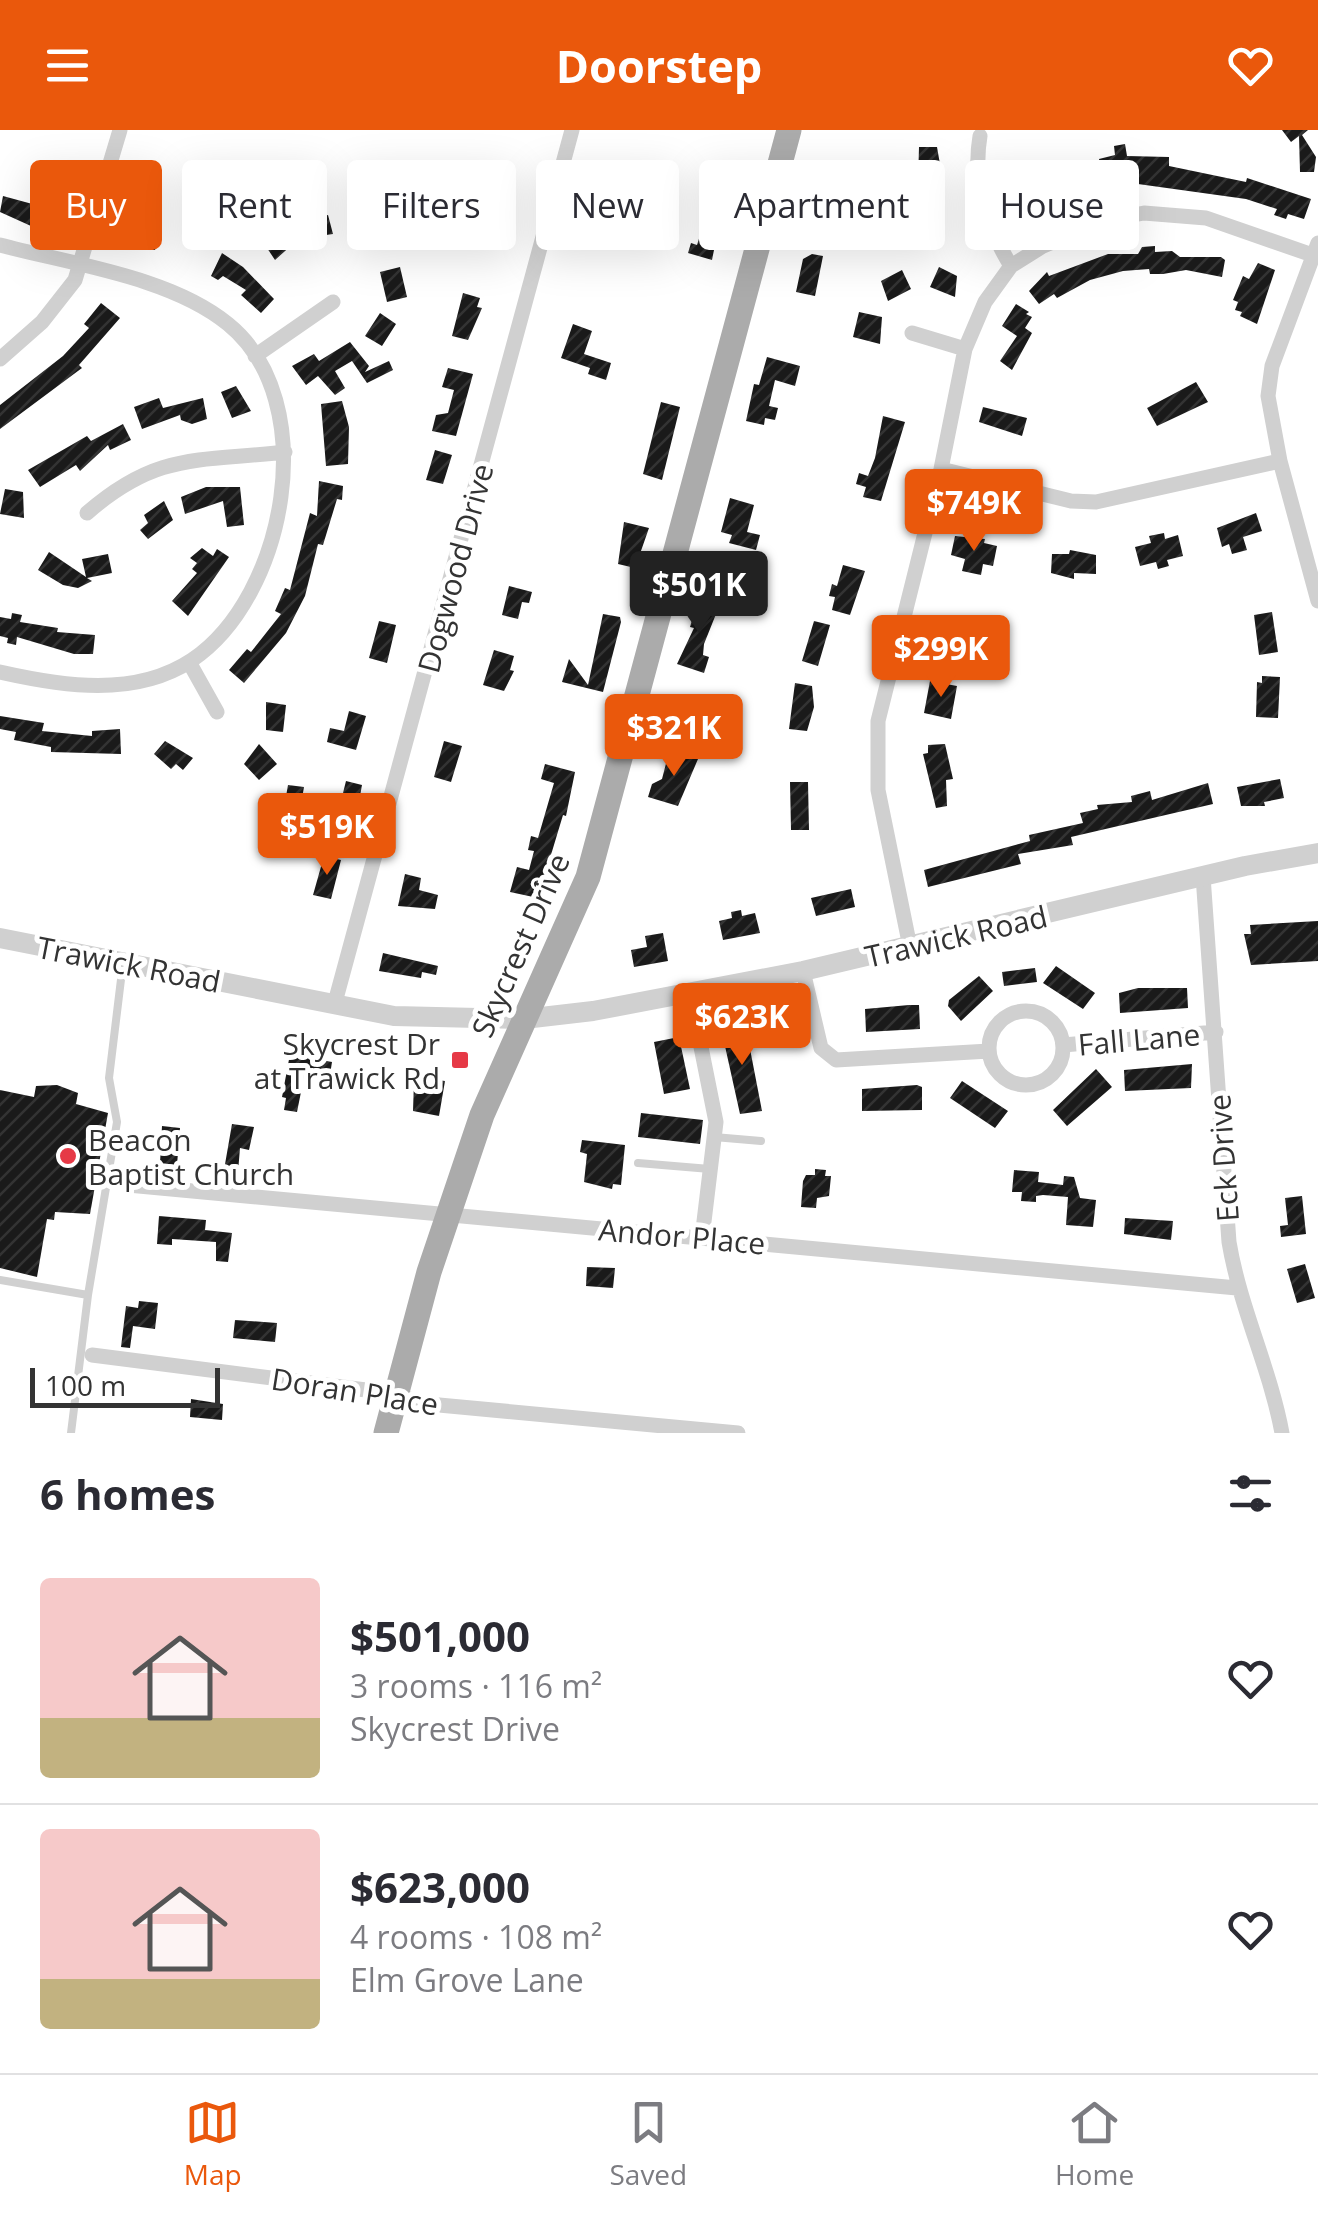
<!DOCTYPE html>
<html lang="en">
<head>
<meta charset="utf-8">
<style>
	:root { --surface:#fff; --page:#f2f2f3; --text:#2b2b33; --muted:#7c7c81; --line:#e1e1e2; --accent:#ea580c }
	body { margin:0; font-family:"Open Sans",sans-serif; background:var(--page); color:var(--text); height:100vh; display:flex; flex-direction:column; font-size:38px; white-space:nowrap }
	* { box-sizing:border-box; margin:0 }
	p { font-size:32px; color:var(--muted) }
	.icon { flex:none; width:55px; height:55px; fill:none; stroke:currentColor; stroke-width:2; stroke-linecap:round; stroke-linejoin:round }
	.map { position:relative; height:1303px; overflow:hidden }
	.sheet { display:flex; flex-direction:column; background:var(--surface); flex:1 }
	.sheet>* { flex:none }
	.banner { position:absolute; left:30px; top:30px; width:1260px; height:90px; display:flex; gap:20px }
	.scale { position:absolute; left:30px; bottom:25px; width:190px; box-sizing:border-box; padding-left:10px; border:5px solid #333; border-top:0; font-size:28px; line-height:35px; white-space:nowrap; color:#333; -webkit-text-stroke:8px #fff; paint-order:stroke }
	.price { position:absolute; translate:-50% -85px; padding:0 22px; border-radius:10px; background:var(--accent); color:#fff; font-size:32px; line-height:65px; filter:drop-shadow(0 2px 5px #0008) }
	.price::after { content:''; position:absolute; left:50%; top:60px; width:30px; height:22px; margin-left:-15px; background:inherit; clip-path:polygon(0 0,100% 0,50% 100%) }
	.price.selected { background:#222; color:#fff }
	ul { padding:0; list-style:none }
	li { display:flex; align-items:center; gap:30px; height:250px; padding:0 40px }
	li+li { border-top:2px solid var(--line) }
	li span { display:grid; place-items:center; flex:none; width:280px; height:200px; border-radius:10px; color:#555 }
	li>.icon { margin-inline-start:auto }
	span .icon { width:120px; height:120px; fill:#fffc; stroke-width:1 }
	li b { font-size:42px }
	h2 { display:flex; justify-content:space-between; align-items:center; height:120px; padding:0 40px; font-size:42px }
	.pill { padding:0 35px; border-radius:10px; background:var(--surface); box-shadow:0 10px 40px #0002; font-size:35px; line-height:90px }
	.pill.selected { background:var(--accent); color:#fff }
	header { display:flex; justify-content:space-between; align-items:center; height:130px; padding:0 40px; background:var(--accent); color:#fff; font-size:45px; font-weight:700 }
	.tabs { display:flex; justify-content:space-around; align-items:center; height:140px; border-top:2px solid var(--line); background:var(--surface); font-size:28px; color:var(--muted) }
	.tabs a { display:grid; justify-items:center; gap:5px }
	.tabs .selected { color:var(--accent) }
	.map>svg:first-child { display:block }
	.building { fill:url(#building-hatch) }
	.lines { fill:none; stroke-linecap:round; stroke-linejoin:round }
	.service { stroke:#d0d0d0; stroke-width:8 }
	.minor { stroke:#d0d0d0; stroke-width:15 }
	.tertiary { stroke:#d0d0d0; stroke-width:20 }
	.primary { stroke:#ababab; stroke-width:25 }
	.poi-dot { fill:#e63946; stroke:#fff; stroke-width:4 }
	.labels { text-anchor:middle; dominant-baseline:central; stroke-width:10; stroke-linejoin:round; paint-order:stroke }
	.street-label { font-size:30px; fill:#333; stroke:#fff }
	.poi-label { font-size:30px; fill:#333; stroke:#fff; text-anchor:end }
</style>
</head>
<body>
<header><svg class="icon" aria-label="menu" viewBox="0 0 24 24"><path d="M4 6h16M4 12h16M4 18h16"/></svg>Doorstep<svg class="icon" aria-label="heart" viewBox="0 0 24 24"><path d="M12 20l-8-8c-3-5 5-10 8-4 3-6 11-1 8 4z"/></svg></header>
<div class="map">
<svg width="1318" height="1303" viewBox="0 0 1318 1303">
	<defs>
		<pattern id="building-hatch" width="6" height="6" patternUnits="userSpaceOnUse" patternTransform="scale(2.5)"><rect width="6" height="6" fill="#1a1a1a"/><path d="M-1 1l2-2M0 6l6-6M5 7l2-2" fill="none" stroke="#333"/></pattern>
	</defs>
	<rect width="100%" height="100%" fill="#fff"/>
	<path class="building" d="M1282,0H1308L1302,5L1316,27L1314,42H1300L1299,6L1291,12Z
		M1125,14L1127,26L1169,27V36L1246,52L1247,48L1311,69L1304,89L1288,84L1286,89L1274,85L1277,79L1246,69L1138,54V43L1102,47L1099,29L1115,25L1114,16Z
		M919,17H937L941,40L925,39L930,74L903,78L901,63L911,62L910,54L918,52Z
		M1096,48L1098,65L1088,67L1089,73L1076,76L1075,71L1014,100L1006,84L1071,52Z
		M355,63L380,72L372,94L347,85Z
		M611,64L628,68L618,107L601,102Z
		M3,66L36,75L31,96L0,82Z
		M402,72L430,96L419,109L390,85Z
		M328,85L333,104L306,108L302,91Z
		M125,95L159,104L155,120L120,116Z
		M703,96L718,100L712,130L688,123L691,113L697,115Z
		M284,99L294,113L275,130L263,112Z
		M1155,116V122L1172,121L1180,127H1221L1225,130L1222,147L1186,140L1163,144H1150L1149,139L1123,141L1090,150L1057,168L1054,164L1039,174L1029,161L1047,142L1049,146L1108,124H1138L1142,117Z
		M222,123L243,137L274,169L261,183L241,165L246,160L223,146L218,150L211,146Z
		M812,124L823,126L815,166L796,162L803,129Z
		M1258,133L1275,140L1257,194L1240,186L1242,182L1235,180L1238,172L1233,170L1243,146L1249,149Z
		M400,137L407,167L387,172L380,142Z
		M939,137L957,146L955,167L930,157Z
		M902,140L911,159L888,171L881,151Z
		M463,163L480,168L477,177L482,178L468,210L452,206Z
		M101,173L120,188L79,235L82,238L0,299V275L63,226L89,198L84,194Z
		M1016,174L1029,182L1026,184L1032,187L1025,198L1032,203L1012,240L1000,231L1017,206L1002,196Z
		M859,182L882,187L880,214L853,207Z
		M380,183L396,194L382,216L365,206Z
		M573,194L592,201L584,224L611,233L606,250L588,244L590,238L561,228Z
		M350,212L369,236L365,242L389,231L393,240L367,253L352,231L335,241L345,258L335,265L318,246L306,255L292,236L314,224L319,231Z
		M767,227L800,236L795,256L775,250L769,276L778,278L775,290L765,288L764,295L746,291L754,254L759,255Z
		M448,238L473,244L456,306L432,301L436,285L448,283L454,260L442,257Z
		M1196,252L1208,272L1157,296L1147,278Z
		M236,256L251,281L232,288L221,262Z
		M159,268L163,278L203,268L207,289L192,294L181,290L180,285L142,299L134,277Z
		M342,271L349,297L348,334L326,336L321,274Z
		M661,272L680,277L662,350L643,344Z
		M983,277L1027,288L1022,306L979,292Z
		M883,286L905,292L881,371L863,367L866,357L856,354L859,343L868,346L875,328Z
		M123,294L131,310L110,320L108,315L80,341L76,335L40,357L28,340L87,306L91,311Z
		M435,320L452,325L443,354L426,350Z
		M319,351L343,356L342,370L337,369L323,415L318,414L305,466L286,503L244,553L229,540L247,519L251,522L281,484L275,481L285,458L290,460L310,383L317,386Z
		M206,357H240L244,395L227,397L223,371L185,384L181,367Z
		M5,359L23,362L24,388L0,384Z
		M730,368L754,375L747,402L760,405L756,420L729,413L732,405L721,402Z
		M164,371L173,390L148,409L140,400L148,393L144,385Z
		M1256,383L1262,401L1243,407L1247,420L1232,424L1229,414L1222,417L1217,398Z
		M624,392L649,398L635,438L618,434Z
		M1164,403L1165,409L1178,405L1183,426L1167,430L1169,436L1158,439L1156,432L1140,436L1135,417L1151,413L1149,406Z
		M955,406L985,409L984,413L997,416L993,436L983,434L981,445L962,441L965,429L951,425Z
		M202,418L213,426L217,419L229,427L188,486L172,471L197,443L192,439L197,433L190,428Z
		M1070,420L1096,425V444L1074,443V449L1051,443L1052,424H1069Z
		M49,422L86,447L82,429L108,424L112,443L87,448L92,451L78,458L63,455L38,440Z
		M843,435L865,441L850,485L832,480L835,467L829,466L832,454L837,456Z
		M509,456L532,462L529,473L522,472L518,489L502,485Z
		M699,466L716,471L714,478L718,479L704,514L703,525L709,527L704,543L677,534L694,498L690,497Z
		M1272,482L1278,522L1259,525L1254,485Z
		M12,483L22,485L20,492L58,498L57,502L95,505L93,524H74L17,507L16,515L7,513L8,508L0,506V487L11,489Z
		M603,484L620,487L621,492L603,562L562,552L569,529L588,555Z
		M949,488L968,493L957,536L937,530L941,498L946,499Z
		M379,491L396,495L387,533L369,528Z
		M814,491L830,495L818,536L802,531Z
		M494,520L514,526L510,540L514,541L504,561L483,555Z
		M1262,546L1280,547L1278,588L1256,587L1257,552L1262,553Z
		M930,551L957,556L951,589L924,583Z
		M795,553L812,556L814,577L807,601L789,599Z
		M266,572L286,575L283,602L266,600Z
		M349,581L366,586L356,620L327,612L330,598L344,601Z
		M0,586L44,593L42,601L92,606V601L120,599L121,624L51,622V617L14,610L16,602L0,599Z
		M165,611L193,628L183,640L176,634L171,639L154,624Z
		M444,611L462,616L451,652L434,647Z
		M259,614L277,634L259,650L244,634Z
		M945,614L953,649L946,650L947,676L936,678L923,624L928,623V615Z
		M669,622L698,629L678,676L648,667L652,654L662,649Z
		M545,634L575,642L566,686L563,685L538,768L510,762L517,737L529,740L534,721L528,720L531,706L538,708L554,653L541,649Z
		M1280,649L1284,668L1264,672L1265,676H1241L1237,657Z
		M346,651L362,655L356,688L338,683Z
		M790,652H808L809,700H791Z
		M1208,653L1213,674L1071,707L1073,715L1018,724L1021,734L928,757L924,740L1030,711L1029,705L1083,693L1080,683L1098,679L1097,675L1132,672L1131,666L1150,661L1152,670Z
		M288,655L304,657L300,680L261,674L267,663L285,672Z
		M324,726L341,730L331,769L313,765Z
		M405,744L421,748L419,760L438,765L435,779L398,776Z
		M851,759L855,777L816,786L811,768Z
		M741,780L742,786L755,783L760,803L723,810L719,791L732,788L731,782Z
		M1318,791V831L1251,835L1244,804H1251L1250,795Z
		M663,803L668,831L634,837L631,820L647,817L645,806Z
		M383,823L438,836L436,845L422,842L421,848L379,841Z
		M1056,836L1095,863L1083,879L1043,853Z
		M1035,838L1037,852L1004,856L1002,842Z
		M979,846L993,861L961,891L948,876L949,870Z
		M1138,858H1187L1188,878L1120,883L1119,863Z
		M909,875H919L920,899L866,902L865,879Z
		M745,893L762,981L740,984L721,898Z
		M679,907L690,959L664,964L654,912Z
		M290,924L332,932L329,951L304,947L297,982L284,980L286,968L282,967Z
		M1192,934L1191,958L1125,961L1124,940Z
		M1096,939L1112,957L1067,996L1053,980Z
		M432,949L445,951L439,986L413,981L414,951L431,954Z
		M962,951L1008,981L995,998L950,968Z
		M57,955L78,963L76,974L108,983L90,1084L55,1082L54,1090L47,1089L37,1147L0,1138V960L34,967L36,956Z
		M917,955L922,957V980L862,981V959Z
		M641,983L703,990L700,1014L638,1007Z
		M232,994L254,997L249,1020L240,1018L238,1042L224,1040Z
		M162,996L180,998L177,1035L160,1033Z
		M582,1010L625,1015L621,1055L613,1054L612,1059L584,1052L587,1024L580,1022Z
		M815,1039L826,1040L825,1046H831L829,1066L817,1068L816,1078L801,1077L803,1051L806,1045H815Z
		M1014,1040L1039,1042L1038,1052L1063,1055L1064,1046L1074,1047L1080,1068L1096,1070L1093,1097L1066,1095L1068,1067L1043,1065L1036,1066V1072L1021,1071L1022,1062H1012Z
		M1302,1066L1306,1104L1281,1107L1280,1096L1288,1095L1285,1068Z
		M159,1086L206,1090L205,1100L232,1103L228,1132L216,1131V1112L172,1109V1115L157,1114Z
		M1125,1088L1173,1091L1171,1110L1124,1104Z
		M1305,1134L1315,1168L1297,1173L1287,1139Z
		M587,1137L615,1138L613,1158L586,1156Z
		M139,1171L158,1173L155,1199L133,1196L130,1218L121,1217L126,1176L138,1178Z
		M235,1190L277,1193L275,1212L233,1208Z
		M191,1269L223,1274L222,1290L190,1287Z"/>
	<g class="lines">
		<path class="service" d="M714,1007L761,1011
			M638,1033L710,1039
			M0,1150L88,1165L117,992L109,948L123,833
			M71,1303L88,1165"/>
		<path class="minor" d="M980,6C972,53 987,97 1011,136
			M1318,113L1272,236L1268,266L1280,331L1318,471
			M0,115C71,134 171,147 228,194C323,271 286,467 192,530C135,568 62,556 0,542
			M912,203L965,219
			M255,226L333,172
			M0,229L42,192L75,150L120,0
			M941,339L1071,371L1096,372L1280,331
			M87,383C158,321 200,332 285,322
			M189,532L217,582
			M1203,746L1229,1112C1240,1178 1270,1238 1282,1303
			M910,817L878,660V591L941,339L965,219L985,172L1011,136L1043,116L1102,91L1144,83L1206,88L1318,127
			M803,841L821,918L836,930L989,921
			M690,862L716,992L702,1108
			M334,876L572,0
			M989 918a37 37 0 1 1 74 0a37 37 0 1 1-74 0Z
			M1063,915L1216,902
			M128,1055L1237,1158
			M92,1225L366,1260L439,1275L738,1303"/>
		<path class="tertiary" d="M0,808L394,886L524,889L593,881L803,841L1245,736L1318,723"/>
		<path class="primary" d="M386,1303L429,1142L482,985L588,747L789,0"/>
	</g>
	<g class="poi-dot">
		<rect x="450" y="920" width="20" height="20" rx="5"/>
		<circle cx="68" cy="1026" r="10"/>
	</g>
	<g class="labels">
		<g class="street-label">
			<text transform="translate(455 438) rotate(-75)">Dogwood Drive</text>
			<text transform="translate(956 806) rotate(-13)">Trawick Road</text>
			<text transform="translate(520 815) rotate(-66)">Skycrest Drive</text>
			<text transform="translate(129 834) rotate(11)">Trawick Road</text>
			<text transform="translate(1139 909) rotate(-5)">Fall Lane</text>
			<text transform="translate(1223 1028) rotate(-94)">Eck Drive</text>
			<text transform="translate(682 1106) rotate(5)">Andor Place</text>
			<text transform="translate(355 1261) rotate(9)">Doran Place</text>
		</g>
		<g class="poi-label">
			<text x="440" y="913">Skycrest Dr<tspan x="440" dy="34">at Trawick Rd</tspan></text>
			<text x="88" y="1009" text-anchor="start">Beacon<tspan x="88" dy="34">Baptist Church</tspan></text>
		</g>
	</g>
</svg>
<div class="scale">100 m</div>
<b class="price" style="left:974px;top:424px">$749K</b>
<b class="price selected" style="left:699px;top:506px">$501K</b>
<b class="price" style="left:941px;top:570px">$299K</b>
<b class="price" style="left:674px;top:649px">$321K</b>
<b class="price" style="left:327px;top:748px">$519K</b>
<b class="price" style="left:742px;top:938px">$623K</b>
<div class="banner">
<a class="pill selected">Buy</a>
<a class="pill">Rent</a>
<a class="pill">Filters</a>
<a class="pill">New</a>
<a class="pill">Apartment</a>
<a class="pill">House</a>
</div>
</div>
<section class="sheet">
<h2>6 homes<svg class="icon" aria-label="filters" viewBox="0 0 24 24"><path d="M4 7h16M4 17h16"/><circle cx="9" cy="7" r="2"/><circle cx="15" cy="17" r="2"/></svg></h2>
<ul>
<li><span style="background:linear-gradient(#f6c9c9 70%,#c2b280 0)"><svg class="icon" aria-label="home" viewBox="0 0 24 24"><path d="M3 11l9-7 9 7M6 9v11h12V9"/></svg></span><div><b>$501,000</b><p>3 rooms · 116 m²</p><p>Skycrest Drive</p></div><svg class="icon" aria-label="heart" viewBox="0 0 24 24"><path d="M12 20l-8-8c-3-5 5-10 8-4 3-6 11-1 8 4z"/></svg></li>
<li><span style="background:linear-gradient(#f6c9c9 75%,#c2b280 0)"><svg class="icon" aria-label="home" viewBox="0 0 24 24"><path d="M3 11l9-7 9 7M6 9v11h12V9"/></svg></span><div><b>$623,000</b><p>4 rooms · 108 m²</p><p>Elm Grove Lane</p></div><svg class="icon" aria-label="heart" viewBox="0 0 24 24"><path d="M12 20l-8-8c-3-5 5-10 8-4 3-6 11-1 8 4z"/></svg></li>
</ul>
</section>
<nav class="tabs">
<a class="selected"><svg class="icon" aria-label="map" viewBox="0 0 24 24"><path d="M3 6l6-2 6 2 6-2v14l-6 2-6-2-6 2zM9 4v14M15 6v14"/></svg>Map</a>
<a><svg class="icon" aria-label="saved" viewBox="0 0 24 24"><path d="M7 4h10v16l-5-4-5 4z"/></svg>Saved</a>
<a><svg class="icon" aria-label="home" viewBox="0 0 24 24"><path d="M3 11l9-7 9 7M6 9v11h12V9"/></svg>Home</a>
</nav>
</body>
</html>
